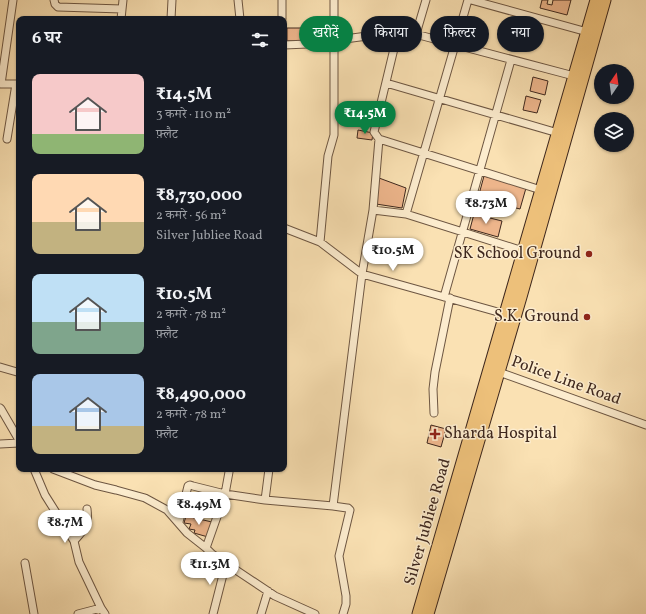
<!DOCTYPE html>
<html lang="hi">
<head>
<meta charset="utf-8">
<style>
	:root { --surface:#171b24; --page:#20242c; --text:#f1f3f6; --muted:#9ea1a6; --accent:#0b8043 }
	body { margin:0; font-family:Vollkorn,"Noto Serif Devanagari",serif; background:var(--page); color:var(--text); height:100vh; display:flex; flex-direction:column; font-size:15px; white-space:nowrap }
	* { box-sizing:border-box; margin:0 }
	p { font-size:13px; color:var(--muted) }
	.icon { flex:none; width:22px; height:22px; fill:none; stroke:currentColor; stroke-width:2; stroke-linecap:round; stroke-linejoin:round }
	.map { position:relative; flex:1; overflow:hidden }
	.panel { position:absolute; left:16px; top:16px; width:271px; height:456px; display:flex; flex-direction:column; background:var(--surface); border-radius:8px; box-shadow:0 1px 3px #0004 }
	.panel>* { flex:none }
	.top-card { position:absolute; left:299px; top:16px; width:287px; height:36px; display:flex; gap:8px }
	.needle { width:26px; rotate:13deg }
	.tools { position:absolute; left:594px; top:64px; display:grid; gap:8px }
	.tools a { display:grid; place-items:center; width:40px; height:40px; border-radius:50%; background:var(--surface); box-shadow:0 1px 3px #0004; font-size:20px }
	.price { position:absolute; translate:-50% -34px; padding:0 9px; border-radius:14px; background:#fff; color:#222; font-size:13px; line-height:26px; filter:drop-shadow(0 1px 2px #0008) }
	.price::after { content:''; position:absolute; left:50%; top:24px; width:12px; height:9px; margin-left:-6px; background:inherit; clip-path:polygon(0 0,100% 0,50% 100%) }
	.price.selected { background:var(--accent); color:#fff }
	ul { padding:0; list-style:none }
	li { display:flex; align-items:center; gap:12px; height:100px; padding:0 16px }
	li span { display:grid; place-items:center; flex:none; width:112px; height:80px; border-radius:8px; color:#555 }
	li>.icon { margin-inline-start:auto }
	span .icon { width:48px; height:48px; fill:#fffc; stroke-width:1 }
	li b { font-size:17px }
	h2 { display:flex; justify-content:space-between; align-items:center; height:48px; padding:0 16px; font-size:17px }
	.chip { padding:0 14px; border-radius:18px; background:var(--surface); box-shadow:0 1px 3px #0004; font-size:14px; line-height:36px }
	.chip.selected { background:var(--accent); color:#fff }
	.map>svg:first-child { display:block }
	.building { fill:#edb58b; stroke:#3e271d }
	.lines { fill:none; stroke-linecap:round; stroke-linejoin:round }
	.minor-casing { stroke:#6d5642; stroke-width:9 }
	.primary-casing { stroke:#3e271d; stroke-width:13 }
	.minor { stroke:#fcecce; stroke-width:7 }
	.primary { stroke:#edc07a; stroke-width:11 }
	.poi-dot { fill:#8f2418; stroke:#fcecce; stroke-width:1.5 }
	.labels { text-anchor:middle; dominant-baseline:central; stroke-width:3; stroke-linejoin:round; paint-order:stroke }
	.poi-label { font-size:16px; fill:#3e271d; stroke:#fcecce; text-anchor:end }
	.street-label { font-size:16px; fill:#3e271d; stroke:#fcecce }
</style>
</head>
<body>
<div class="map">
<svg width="646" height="614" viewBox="0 0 646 614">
	<rect width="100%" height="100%" fill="#fae1b3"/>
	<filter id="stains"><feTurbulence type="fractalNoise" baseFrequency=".005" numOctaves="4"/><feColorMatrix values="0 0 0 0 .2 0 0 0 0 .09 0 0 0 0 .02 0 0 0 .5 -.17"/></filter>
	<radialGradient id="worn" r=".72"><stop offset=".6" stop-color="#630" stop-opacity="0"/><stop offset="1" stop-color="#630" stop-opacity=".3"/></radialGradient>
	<path class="building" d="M542,0H548L547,4L552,5L553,0H571L567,15L540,8Z
		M287,28H307V41H287Z
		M533,77L548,81L545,95L530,91Z
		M526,96L541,100L537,113L523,110Z
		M358,130L373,133L372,140L357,138Z
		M484,176L526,188L520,209L478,198Z
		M379,178L406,188L402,208L376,204Z
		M474,214L502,221L498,237L470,229Z
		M431,425L446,429L441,447L427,443Z
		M186,516L212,522L208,537L194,533L195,530L189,529L191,524L184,523Z"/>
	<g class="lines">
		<g class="minor-casing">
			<path id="minor" d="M13,0L1,84H19
				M54,0L55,4L58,7L122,9
				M238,0L240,19
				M282,0V19
				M471,0L591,33
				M121,19L123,0
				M171,19L172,0
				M416,34L426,0
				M284,45L308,44L404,31L574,76
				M386,83L558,133
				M7,139L16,84
				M379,139L374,132L398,32
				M373,210L379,139L541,190
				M406,214L523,251
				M284,228L320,242L362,274L505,314
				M320,242L328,156L334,135V0
				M444,297L511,60
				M0,367L17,372
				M496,371L646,425
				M0,408L1,409L19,440
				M434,413L433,389L435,372L450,298
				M0,444L19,443
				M34,469L45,495L74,541L79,562L101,608L105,614
				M53,469L95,485L116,490L145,498L167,510L187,533L206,548
				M228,469L229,472L225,494L265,500L333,506L362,274L373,210L406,214L468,0
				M265,500L269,469
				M333,506L347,508H348L350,510L339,556L346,596V604L343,614
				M179,522L188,486L190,485L193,486L225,494L206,548L212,554L275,596L315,614
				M74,541C85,528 89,527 87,509
				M25,563L34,614
				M78,614L101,608
				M213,614L226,563
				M261,614L268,591"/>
		</g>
		<g class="primary-casing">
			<path id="primary" d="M418,614L596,0
				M428,614L521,297L605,0"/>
		</g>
		<use href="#minor" class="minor"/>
		<use href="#primary" class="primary"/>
	</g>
	<g class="poi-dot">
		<circle cx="589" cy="254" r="4"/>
		<circle cx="587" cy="317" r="4"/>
		<path d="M433 428h4v4h4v4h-4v4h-4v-4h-4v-4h4z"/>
	</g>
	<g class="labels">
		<g class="poi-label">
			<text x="581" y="254">SK School Ground</text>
			<text x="579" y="317">S.K. Ground</text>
			<text x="444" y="434" text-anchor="start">Sharda Hospital</text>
		</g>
		<g class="street-label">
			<text transform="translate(566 381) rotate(20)">Police Line Road</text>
			<text transform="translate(428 522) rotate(-74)">Silver Jubliee Road</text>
		</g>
	</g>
	<rect width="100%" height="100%" filter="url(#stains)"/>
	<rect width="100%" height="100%" fill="url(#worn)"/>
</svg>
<div class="tools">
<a><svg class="needle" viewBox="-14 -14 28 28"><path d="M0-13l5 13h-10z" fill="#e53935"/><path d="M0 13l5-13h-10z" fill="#9ea1a6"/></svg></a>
<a><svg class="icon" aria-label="layers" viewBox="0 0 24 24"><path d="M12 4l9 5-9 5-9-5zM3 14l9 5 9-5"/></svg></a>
</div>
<b class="price selected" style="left:365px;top:135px">₹14.5M</b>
<b class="price" style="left:486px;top:225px">₹8.73M</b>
<b class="price" style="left:393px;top:272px">₹10.5M</b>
<b class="price" style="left:199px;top:526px">₹8.49M</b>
<b class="price" style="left:65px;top:544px">₹8.7M</b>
<b class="price" style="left:210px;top:586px">₹11.3M</b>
<div class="top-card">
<a class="chip selected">खरीदें</a>
<a class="chip">किराया</a>
<a class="chip">फ़िल्टर</a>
<a class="chip">नया</a>
</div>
<section class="panel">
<h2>6 घर<svg class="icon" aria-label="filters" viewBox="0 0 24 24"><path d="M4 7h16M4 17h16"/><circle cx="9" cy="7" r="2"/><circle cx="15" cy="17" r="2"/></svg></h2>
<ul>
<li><span style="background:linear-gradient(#f6c9c9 75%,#8fb573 0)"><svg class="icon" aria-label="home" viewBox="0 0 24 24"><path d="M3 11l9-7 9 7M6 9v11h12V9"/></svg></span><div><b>₹14.5M</b><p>3 कमरे · 110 m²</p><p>फ़्लैट</p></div></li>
<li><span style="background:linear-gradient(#ffd9b3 60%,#c2b280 0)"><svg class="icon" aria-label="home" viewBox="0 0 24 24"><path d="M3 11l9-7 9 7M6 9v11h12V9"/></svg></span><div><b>₹8,730,000</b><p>2 कमरे · 56 m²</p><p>Silver Jubliee Road</p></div></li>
<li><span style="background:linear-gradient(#bfe0f5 60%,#7fa58c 0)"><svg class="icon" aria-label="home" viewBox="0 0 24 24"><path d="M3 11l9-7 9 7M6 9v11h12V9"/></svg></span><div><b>₹10.5M</b><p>2 कमरे · 78 m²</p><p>फ़्लैट</p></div></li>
<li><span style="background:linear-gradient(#a9c7e8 65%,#c2b280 0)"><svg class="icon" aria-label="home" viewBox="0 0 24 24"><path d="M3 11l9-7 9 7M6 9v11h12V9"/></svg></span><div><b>₹8,490,000</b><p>2 कमरे · 78 m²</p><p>फ़्लैट</p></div></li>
</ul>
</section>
</div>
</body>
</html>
